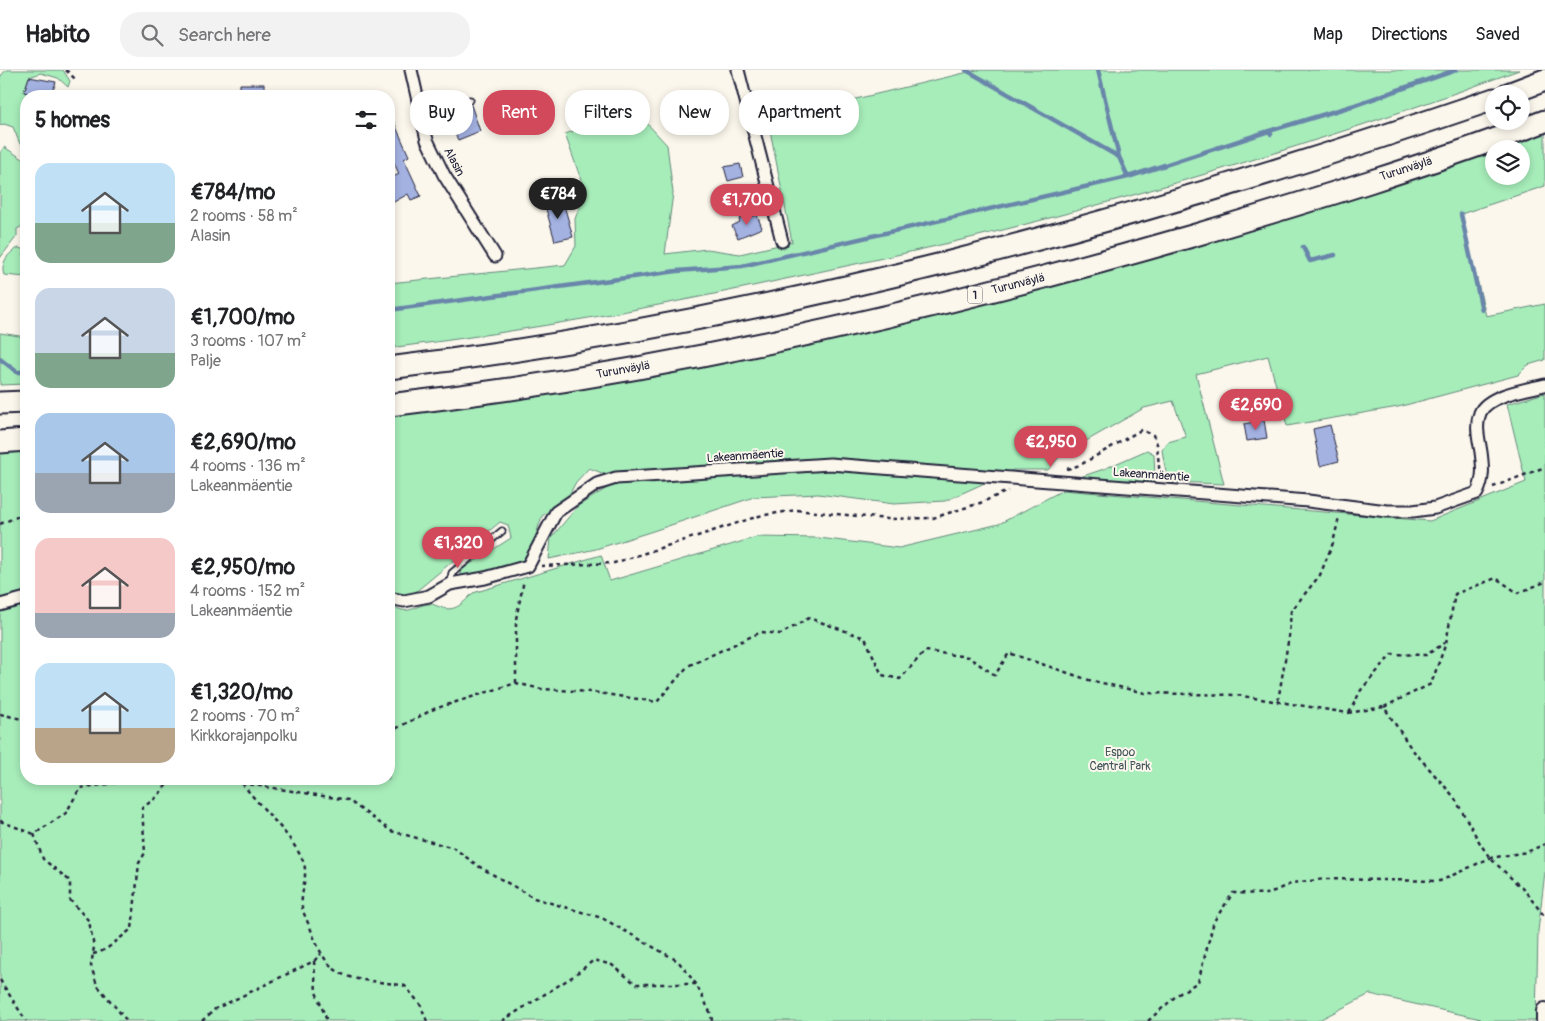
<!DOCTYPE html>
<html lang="en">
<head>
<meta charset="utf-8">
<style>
	:root { --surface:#fff; --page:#f2f2f2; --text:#202124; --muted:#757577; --line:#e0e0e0; --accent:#d1495b }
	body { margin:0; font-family:Pangolin,sans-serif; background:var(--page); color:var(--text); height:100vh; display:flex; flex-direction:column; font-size:19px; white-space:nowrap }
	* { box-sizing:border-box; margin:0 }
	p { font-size:16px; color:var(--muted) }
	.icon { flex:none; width:28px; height:28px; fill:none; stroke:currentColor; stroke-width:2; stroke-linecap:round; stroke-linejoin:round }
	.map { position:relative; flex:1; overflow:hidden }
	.drawer { position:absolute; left:20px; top:20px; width:375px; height:695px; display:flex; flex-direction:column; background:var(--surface); border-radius:20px; box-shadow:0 2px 8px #0003 }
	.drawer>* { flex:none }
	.guide { position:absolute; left:410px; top:20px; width:475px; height:45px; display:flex; gap:10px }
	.fabs { position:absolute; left:1485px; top:15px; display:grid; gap:10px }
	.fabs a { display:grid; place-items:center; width:45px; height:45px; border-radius:50%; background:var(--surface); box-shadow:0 2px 8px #0003; font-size:25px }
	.price { position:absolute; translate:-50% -42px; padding:0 11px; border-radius:18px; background:var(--accent); color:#fff; font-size:16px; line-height:32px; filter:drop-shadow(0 1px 2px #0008) }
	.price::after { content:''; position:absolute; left:50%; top:30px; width:15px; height:11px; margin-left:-8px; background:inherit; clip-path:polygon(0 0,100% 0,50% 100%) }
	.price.current { background:#222; color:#fff }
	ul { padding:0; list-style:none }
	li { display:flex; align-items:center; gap:15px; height:125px; padding:0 15px }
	li span { display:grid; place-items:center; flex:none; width:140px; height:100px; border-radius:15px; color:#555 }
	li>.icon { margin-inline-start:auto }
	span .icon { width:60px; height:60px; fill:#fffc; stroke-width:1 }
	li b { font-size:21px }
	h2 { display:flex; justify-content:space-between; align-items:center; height:60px; padding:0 15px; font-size:21px }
	.chip { padding:0 18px; border-radius:20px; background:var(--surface); box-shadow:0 2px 8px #0003; font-size:18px; line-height:45px }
	.chip.current { background:var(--accent); color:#fff }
	header { display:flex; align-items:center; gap:30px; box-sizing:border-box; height:70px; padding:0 25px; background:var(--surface); border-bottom:1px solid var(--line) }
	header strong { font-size:24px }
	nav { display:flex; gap:28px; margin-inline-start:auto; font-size:18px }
	.search { width:350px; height:45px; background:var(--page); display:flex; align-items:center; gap:12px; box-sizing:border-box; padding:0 18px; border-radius:20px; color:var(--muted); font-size:19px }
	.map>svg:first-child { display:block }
	.green { fill:#a7edba; stroke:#64887a; fill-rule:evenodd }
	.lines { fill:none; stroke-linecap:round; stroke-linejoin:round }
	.stream { stroke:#6986aa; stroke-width:4.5 }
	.building { fill:#a4b2e2; stroke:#22223b }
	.lane-casing { stroke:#22223b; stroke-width:9 }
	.street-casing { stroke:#22223b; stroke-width:15 }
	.secondary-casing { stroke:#22223b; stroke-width:20 }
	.highway-casing { stroke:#22223b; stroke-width:25 }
	.path { stroke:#22223b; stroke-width:2.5; stroke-dasharray:4 4; stroke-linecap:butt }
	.lane { stroke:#fbf7ec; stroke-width:5.5 }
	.street { stroke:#fbf7ec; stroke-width:11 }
	.secondary { stroke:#fbf7ec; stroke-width:16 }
	.highway { stroke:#fbf7ec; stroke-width:21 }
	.labels { text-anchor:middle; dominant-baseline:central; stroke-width:4; stroke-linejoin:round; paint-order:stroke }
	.shield { fill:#fbf7ec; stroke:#636270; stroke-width:1 }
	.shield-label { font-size:11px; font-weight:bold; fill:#22223b }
	.street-label { font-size:12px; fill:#22223b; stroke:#fbf7ec }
	.park-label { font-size:12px; fill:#43555b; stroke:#fbf7ec }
</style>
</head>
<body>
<header>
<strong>Habito</strong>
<div class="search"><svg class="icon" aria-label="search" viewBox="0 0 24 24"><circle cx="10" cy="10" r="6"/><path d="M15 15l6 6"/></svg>Search here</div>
<nav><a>Map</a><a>Directions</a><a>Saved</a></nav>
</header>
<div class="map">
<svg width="1545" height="951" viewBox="0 0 1545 951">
	<rect width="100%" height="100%" fill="#fbf7ec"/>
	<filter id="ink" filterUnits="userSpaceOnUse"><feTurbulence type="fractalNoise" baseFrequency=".02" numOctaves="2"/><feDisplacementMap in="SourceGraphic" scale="10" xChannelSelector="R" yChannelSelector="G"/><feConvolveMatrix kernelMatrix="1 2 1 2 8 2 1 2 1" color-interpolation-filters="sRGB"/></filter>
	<g filter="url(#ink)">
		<path class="green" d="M6,0H63L70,11L68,17L58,8L41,3L29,7L24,22L38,26H26V77L20,74L13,57L4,54L0,55V7Z
			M977,0H1519C1373,54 1223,101 1072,142C984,166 894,186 804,205C667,235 529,261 389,278V213L565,195L576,176L575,149L585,121L565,64L598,53L643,49L667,75L673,123L665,184L707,179L740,184L792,172L768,50Z
			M1545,61V116L1461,144L1486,246L1545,234V290L1528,295L1518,305L1398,337L1287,356L1268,286L1196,304L1224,414L1172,412L1166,403L1162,380L1168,372L1186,367L1173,331L1144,338L1060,386L1048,400H1013L945,431L894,434L818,424L754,427L653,461L596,479L549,489L551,468L578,436L620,410L589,398L576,412L568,427L542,446L532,477L519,495L488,505L459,507L461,500L511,468L508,455L500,452L413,524L397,525L389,522V346C470,336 551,322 632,308C828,273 1024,228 1215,171C1326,137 1435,99 1545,61ZM1494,79H1521V106H1494Z
			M4,77L26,91V154L17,159V166L0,188V83Z
			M19,178L22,179L26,193V207L4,205C0,194 8,182 19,178Z
			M0,263L26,267V314L0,315Z
			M1545,323V802L1538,861L1536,951H1481V949L1370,924L1317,951H0V540L26,533V709H389V533C409,548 410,536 429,534C432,533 436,536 440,537C455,543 463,533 473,523L601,485L610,511L757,467L819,468L899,478L999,454L1063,420L1430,451L1526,412L1507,334Z
			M26,380V522L0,529V382Z
			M1147,380L1154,384L1155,408L1151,413L1081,411L1077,408L1104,399Z"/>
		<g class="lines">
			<path class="stream" d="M966,0L1119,87
				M1098,0L1119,87L1128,107L1269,61L1271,64
				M1269,61L1355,35L1456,0
				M1461,144L1482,240
				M1303,177L1310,191L1335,185
				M389,240L677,201L742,196L1128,107
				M0,289L17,302H26"/>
		</g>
		<path class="building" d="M29,7L56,12L51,26H38L24,22Z
			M240,14H264V26H240Z
			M471,35L480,61L458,70L446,45Z
			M389,41L409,86L404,89L421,126L411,130L408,124L392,133L389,125V109L399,104L389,81Z
			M740,94L743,107L728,111L724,97Z
			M562,128L573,167L555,171L544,132Z
			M750,144L751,147L757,145L762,158L738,168L732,156L740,152L739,149Z
			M1264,350L1267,368L1247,371L1244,354Z
			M1330,355L1339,391L1320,396L1313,359Z"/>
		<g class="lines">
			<g class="lane-casing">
				<path id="lane" d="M421,45L470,30
					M450,514L452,503L502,461"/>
			</g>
			<g class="street-casing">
				<path id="street" d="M411,0L427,70L444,105L495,186
					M738,0L782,171
					M389,528L404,531L429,526L450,514L485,508L528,496L556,442L597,414L616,408L830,394L1308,431L1387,441H1413L1435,438L1477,423C1484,409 1483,397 1481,382C1479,369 1475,356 1480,343C1487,325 1528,319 1545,315
					M0,535L26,528"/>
			</g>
			<g class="secondary-casing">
				<path id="secondary" d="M1545,951V941"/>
			</g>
			<g class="highway-casing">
				<path id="highway" d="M1508,24L1545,10
					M389,298C766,252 1135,152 1494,29
					M0,333L26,332
					M389,335C660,304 930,242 1192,166C1310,131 1429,95 1545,51
					M0,372L26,370"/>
			</g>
			<path class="path" d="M66,0L75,9
				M1067,399L1080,395L1141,360L1153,365L1157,374L1160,408
				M1493,417L1545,397
				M0,454L26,443
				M541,496L614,493L759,446L796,440L887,449L933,448L980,433L1008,421
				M516,613V549L524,510
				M1278,631L1289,566L1291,541L1320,505L1333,473L1339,447
				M1384,637L1431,614L1446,573L1455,524L1496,508L1518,523L1545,512
				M1349,643L1361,620L1392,584L1426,585L1445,573
				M0,644L26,650
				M389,662L434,639L516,613L541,619L592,622L657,632L688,596L761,562L781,564L809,548L865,568L882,605L900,609L925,581L968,587L995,605L1009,583L1089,610L1145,623L1236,625L1348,643L1384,637L1411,678L1454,727L1481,775L1490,788L1525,821L1545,847
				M234,709L242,713L256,709
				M242,713L348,730L391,761L454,778L478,796L534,828L602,848L678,891L696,914L711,944L712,951
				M242,713C261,739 290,762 303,791C309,804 300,823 302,837C304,846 310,856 313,865C333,918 357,906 405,916L420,934L427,951
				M0,751L34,764L66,743L80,718L143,709
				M34,764L43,789L70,811V830L89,851L94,877L91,896L97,915L127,951
				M93,884C109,881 118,868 132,859L139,793L145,783L142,738L157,727L171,709
				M314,891L316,922L327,951
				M0,910L26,951
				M202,951L215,939L314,891L321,884
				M502,951L572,907L594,890L612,895L636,914H696
				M1148,951L1177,925L1198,912L1214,851L1233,823L1267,824L1293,813L1325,809L1440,811L1490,788L1527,782L1545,774"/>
			<use href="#lane" class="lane"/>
			<use href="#street" class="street"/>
			<use href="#secondary" class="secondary"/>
			<use href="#highway" class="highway"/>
		</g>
	</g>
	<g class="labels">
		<rect class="shield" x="967.5" y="216.5" width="15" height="17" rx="4"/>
		<g class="shield-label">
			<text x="975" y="225">1</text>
		</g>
		<g class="street-label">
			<text transform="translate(454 92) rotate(62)">Alasin</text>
			<text transform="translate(1406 99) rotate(-18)">Turunväylä</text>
			<text transform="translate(1018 214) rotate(-14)">Turunväylä</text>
			<text transform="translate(623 300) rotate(-10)">Turunväylä</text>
			<text transform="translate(745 386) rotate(-4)">Lakeanmäentie</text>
			<text transform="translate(1151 405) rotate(4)">Lakeanmäentie</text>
		</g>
		<g class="park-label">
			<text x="1120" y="682">Espoo<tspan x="1120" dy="14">Central Park</tspan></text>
		</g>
	</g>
</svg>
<div class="fabs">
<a><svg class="icon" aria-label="locate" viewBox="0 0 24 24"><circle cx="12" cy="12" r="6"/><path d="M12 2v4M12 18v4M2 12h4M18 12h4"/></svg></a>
<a><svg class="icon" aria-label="layers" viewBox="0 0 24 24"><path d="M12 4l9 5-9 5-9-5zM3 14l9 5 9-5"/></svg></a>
</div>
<b class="price current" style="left:558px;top:150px">€784</b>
<b class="price" style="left:747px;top:156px">€1,700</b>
<b class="price" style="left:1256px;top:361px">€2,690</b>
<b class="price" style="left:1051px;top:398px">€2,950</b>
<b class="price" style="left:458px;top:499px">€1,320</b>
<div class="guide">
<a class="chip">Buy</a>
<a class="chip current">Rent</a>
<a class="chip">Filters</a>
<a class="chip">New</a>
<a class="chip">Apartment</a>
</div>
<section class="drawer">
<h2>5 homes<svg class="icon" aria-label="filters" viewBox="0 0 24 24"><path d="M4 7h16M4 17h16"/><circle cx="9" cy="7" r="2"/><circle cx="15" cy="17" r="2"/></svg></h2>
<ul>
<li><span style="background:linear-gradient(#bfe0f5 60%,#7fa58c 0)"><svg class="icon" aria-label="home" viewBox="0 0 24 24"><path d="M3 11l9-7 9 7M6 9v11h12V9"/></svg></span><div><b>€784/mo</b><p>2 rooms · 58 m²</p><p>Alasin</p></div></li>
<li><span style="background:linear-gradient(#c9d6e8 65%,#7fa58c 0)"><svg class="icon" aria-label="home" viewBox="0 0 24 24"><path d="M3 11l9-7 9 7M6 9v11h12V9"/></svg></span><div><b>€1,700/mo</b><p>3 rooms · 107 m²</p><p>Palje</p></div></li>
<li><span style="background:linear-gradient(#a9c7e8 60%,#9aa5b1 0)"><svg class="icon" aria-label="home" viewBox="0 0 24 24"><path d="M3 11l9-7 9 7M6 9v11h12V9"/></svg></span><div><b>€2,690/mo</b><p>4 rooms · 136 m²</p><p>Lakeanmäentie</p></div></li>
<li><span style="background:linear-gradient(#f6c9c9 75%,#9aa5b1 0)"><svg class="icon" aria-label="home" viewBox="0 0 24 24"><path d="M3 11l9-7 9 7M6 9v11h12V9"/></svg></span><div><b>€2,950/mo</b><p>4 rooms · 152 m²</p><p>Lakeanmäentie</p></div></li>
<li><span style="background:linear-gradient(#bfe0f5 65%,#b9a48a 0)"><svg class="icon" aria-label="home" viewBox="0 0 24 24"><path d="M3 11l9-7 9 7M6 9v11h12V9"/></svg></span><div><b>€1,320/mo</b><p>2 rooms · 70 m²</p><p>Kirkkorajanpolku</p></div></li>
</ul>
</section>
</div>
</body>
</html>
